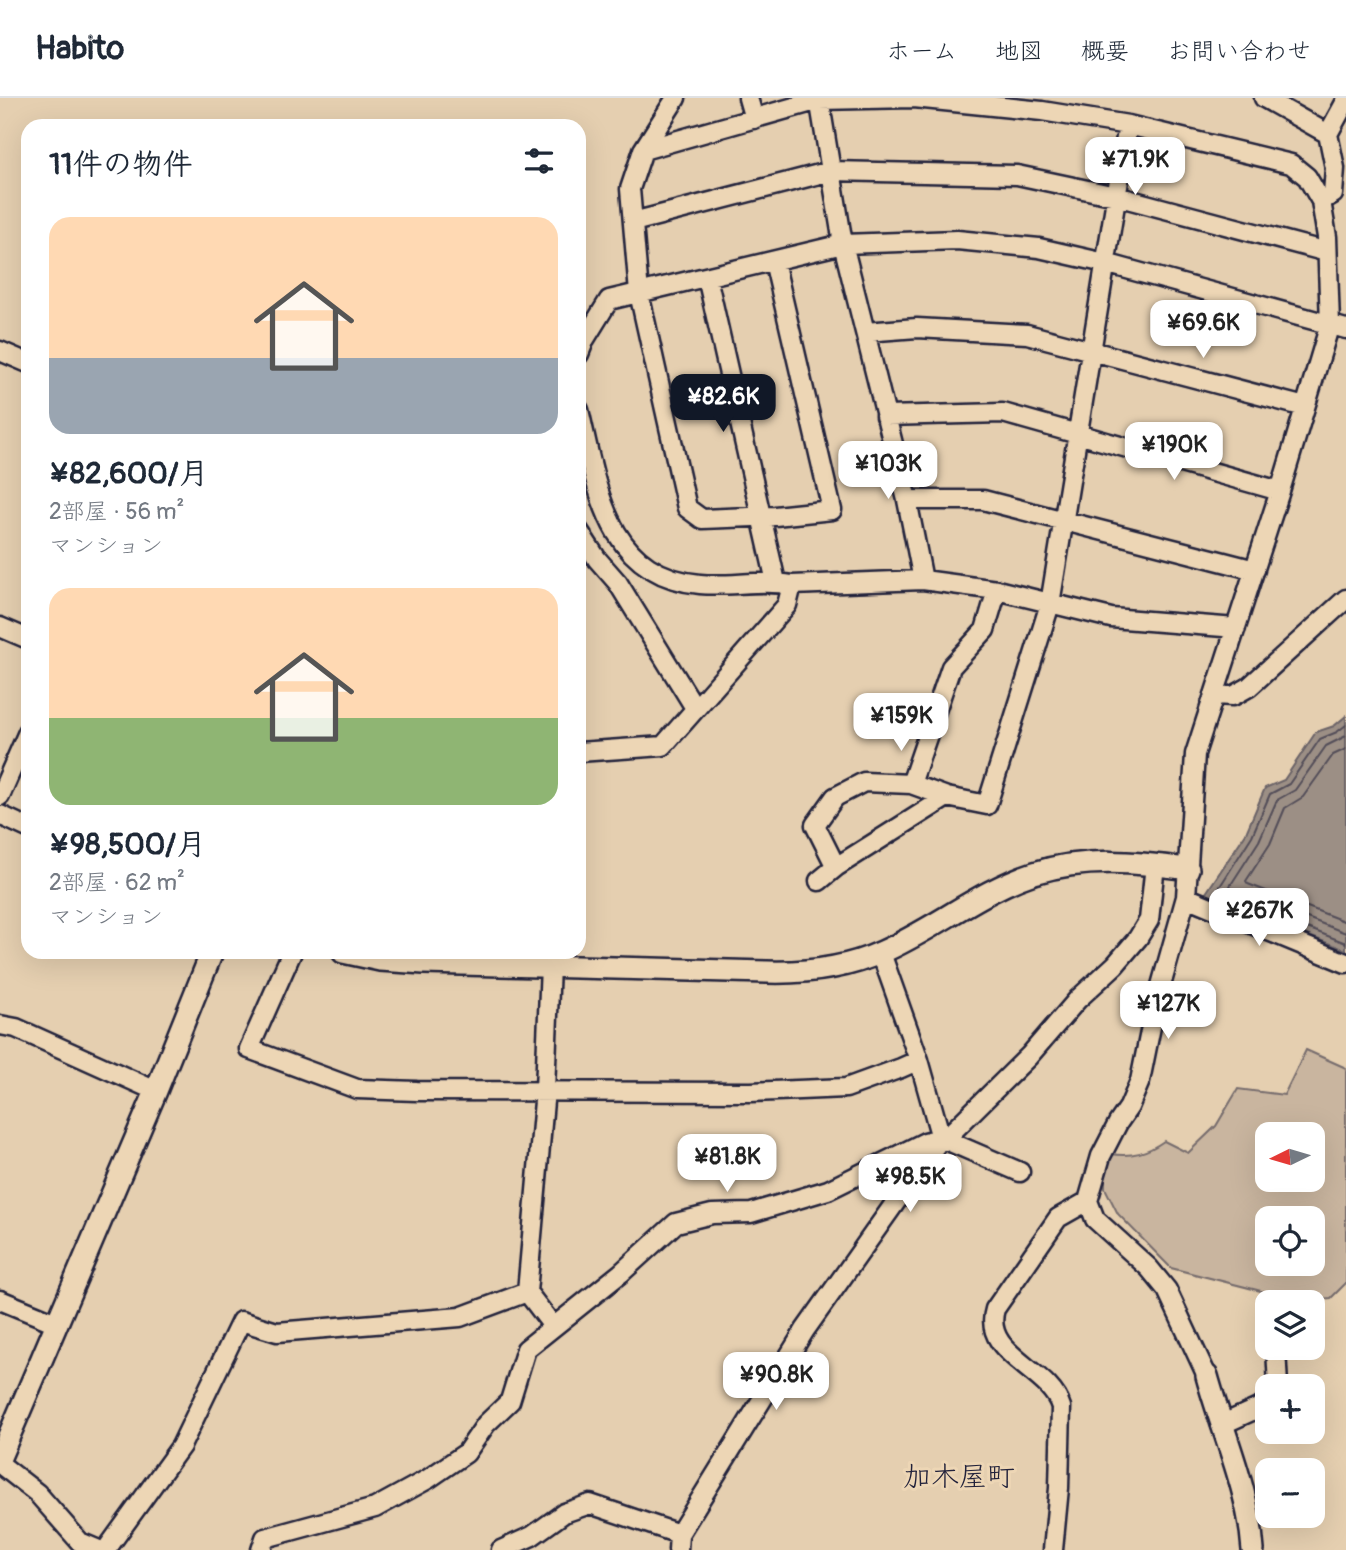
<!DOCTYPE html>
<html lang="ja">
<head>
<meta charset="utf-8">
<style>
	:root { --surface:#fff; --page:#f6f6f7; --text:#1f2937; --muted:#747a83; --line:#e0e1e3; --accent:#111827 }
	body { margin:0; font-family:Pangolin,"Klee One",sans-serif; background:var(--page); color:var(--text); height:100vh; display:flex; flex-direction:column; font-size:26px; white-space:nowrap }
	* { box-sizing:border-box; margin:0 }
	p { font-size:23px; color:var(--muted) }
	.icon { flex:none; width:38px; height:38px; fill:none; stroke:currentColor; stroke-width:2; stroke-linecap:round; stroke-linejoin:round }
	.map { position:relative; flex:1; overflow:hidden }
	.details { position:absolute; left:21px; top:21px; width:565px; height:840px; display:flex; flex-direction:column; background:var(--surface); border-radius:21px; box-shadow:0 7px 28px #0002 }
	.details>* { flex:none }
	.needle { width:46px; rotate:265deg }
	.buttons { position:absolute; left:1255px; top:1024px; display:grid; gap:14px }
	.buttons a { display:grid; place-items:center; width:70px; height:70px; border-radius:14px; background:var(--surface); box-shadow:0 7px 28px #0002; font-size:35px }
	.price { position:absolute; translate:-50% -60px; padding:0 16px; border-radius:14px; background:#fff; color:#222; font-size:23px; line-height:46px; filter:drop-shadow(0 2px 4px #0008) }
	.price::after { content:''; position:absolute; left:50%; top:42px; width:21px; height:16px; margin-left:-10px; background:inherit; clip-path:polygon(0 0,100% 0,50% 100%) }
	.price.active { background:var(--accent); color:#fff }
	ul { padding:0; list-style:none }
	li { display:grid; align-content:center; gap:14px; height:371px; padding:0 28px }
	li span { display:grid; place-items:center; height:217px; border-radius:21px; color:#555 }
	li>.icon { margin-inline-start:auto }
	span .icon { width:126px; height:126px; fill:#fffc; stroke-width:1 }
	li b { font-size:30px }
	h2 { display:flex; justify-content:space-between; align-items:center; height:84px; padding:0 28px; font-size:30px }
	header { display:flex; align-items:center; gap:42px; box-sizing:border-box; height:98px; padding:0 35px; background:var(--surface); border-bottom:2px solid var(--line) }
	header strong { font-size:33px }
	nav { display:flex; gap:38px; margin-inline-start:auto; font-size:24px }
	.map>svg:first-child { display:block }
	.green { fill:#c9b59f; stroke:#766c6d; stroke-width:2; fill-rule:evenodd }
	.water { fill:#9c8f85; stroke:#6b6367; stroke-width:2 }
	.lines { fill:none; stroke-linecap:round; stroke-linejoin:round }
	.shore { stroke:#534e59; stroke-width:2 }
	.minor-casing { stroke:#22223b; stroke-width:23 }
	.tertiary-casing { stroke:#22223b; stroke-width:26 }
	.minor { stroke:#edd6b5; stroke-width:18 }
	.tertiary { stroke:#edd6b5; stroke-width:21 }
	.labels { text-anchor:middle; dominant-baseline:central; stroke-width:6; stroke-linejoin:round; paint-order:stroke }
	.quarter-label { font-size:28px; fill:#22223b; stroke:#edd6b5 }
</style>
</head>
<body>
<header>
<strong>Habito</strong>
<nav><a>ホーム</a><a>地図</a><a>概要</a><a>お問い合わせ</a></nav>
</header>
<div class="map">
<svg width="1346" height="1452" viewBox="0 0 1346 1452">
	<rect width="100%" height="100%" fill="#e5cfb0"/>
	<filter id="ink" filterUnits="userSpaceOnUse"><feTurbulence type="fractalNoise" baseFrequency=".0143" numOctaves="2"/><feDisplacementMap in="SourceGraphic" scale="14" xChannelSelector="R" yChannelSelector="G"/><feConvolveMatrix kernelMatrix="1 2 1 2 8 2 1 2 1" color-interpolation-filters="sRGB"/></filter>
	<g filter="url(#ink)">
		<path class="green" d="M1306,952L1346,970V1185L1331,1200L1300,1203L1171,1170L1118,1116L1105,1090V1072L1111,1056C1132,1059 1147,1055 1164,1043L1188,1055L1216,1028L1238,991L1284,997ZM1267,1036H1312V1082H1267ZM1267,1120H1312V1166H1267Z"/>
		<path class="water" d="M1346,618V852L1204,798L1246,735L1265,690L1284,682L1316,634L1334,628Z"/>
		<g class="lines">
			<path class="shore" d="M1346,627L1337,634L1320,641L1289,686L1270,696L1252,738L1217,793L1219,796L1346,845
				M1346,638L1326,648L1295,692L1277,702L1259,743L1230,788L1232,791L1346,835
				M1346,651L1333,657L1303,699L1285,710L1270,746L1246,783L1248,786L1346,824"/>
			<g class="minor-casing">
				<path id="minor" d="M676,0L643,52L630,91L639,195L687,410L702,421L775,418L832,412L774,163
					M748,0L754,21
					M819,0L843,146L907,402L923,482
					M1264,0L1328,36
					M643,52L819,2L914,0L1042,13L1128,27L1291,66L1307,79L1321,103L1327,139L1330,226L1280,393L1195,656L1186,799L1155,909L1140,983L1129,1009L1118,1025L1101,1058L1088,1103L1095,1121L1149,1170L1167,1192L1207,1278
					M1321,103L1333,96L1335,70L1328,36L1346,3
					M633,124L831,73L1017,77L1116,98L1327,154
					M707,179L776,484
					M865,234L917,230L1027,236L1305,309
					M0,253L28,265
					M579,256L585,241L609,202L843,146L957,142L1039,150L1105,165L1346,231
					M579,312C597,387 605,477 700,486C731,489 761,481 792,487L923,482L997,492L1111,520L1236,530
					M885,318L1003,315L1280,393
					M907,402H983L1255,472
					M579,433L597,461L618,485L695,610
					M0,529L28,541
					M1214,597L1233,598L1249,589L1346,501
					M579,654L663,648L787,507L792,487
					M0,698L28,634
					M947,699L987,707L1050,506L1128,27
					M0,717L28,730
					M836,769L947,699L911,686
					M819,783L836,769L815,727L835,699L864,684L911,686L951,569L985,532L997,492
					M1186,799L1346,865
					M292,854L249,951L357,991L417,993L751,994L846,990L901,970L919,962
					M881,855L919,962L941,1040
					M550,867L545,992L527,1194L553,1228
					M0,927L16,930L156,993
					M941,1040L1020,1074
					M0,1202L56,1225
					M1276,1250L1278,1288
					M1221,1327L1267,1306
					M0,1366L37,1395L80,1444L99,1452
					M106,1452L181,1348L241,1223L277,1234L460,1219L527,1194
					M261,1452L265,1440L375,1410L428,1381L466,1355L486,1326L510,1303L526,1251L621,1175L676,1125L712,1116L751,1115L828,1092L925,1044L941,1040L952,1034L1029,958L1078,901L1115,867L1138,840L1149,822L1155,767
					M501,1452L532,1438L564,1415L590,1406L679,1436
					M678,1452L679,1436L805,1232L941,1040
					M1053,1452L1059,1390L1061,1309C1050,1271 981,1257 995,1211L1058,1120L1088,1103"/>
			</g>
			<g class="tertiary-casing">
				<path id="tertiary" d="M343,854L380,862L424,865L767,874C805,875 847,870 882,854C935,831 979,793 1034,775C1086,759 1136,764 1188,771
					M1207,1278C1223,1336 1249,1392 1253,1452
					M0,1359L156,993L212,854"/>
			</g>
			<use href="#minor" class="minor"/>
			<use href="#tertiary" class="tertiary"/>
		</g>
	</g>
	<g class="labels">
		<g class="quarter-label">
			<text x="959" y="1379">加木屋町</text>
		</g>
	</g>
</svg>
<div class="buttons">
<a><svg class="needle" viewBox="-14 -14 28 28"><path d="M0-13l5 13h-10z" fill="#e53935"/><path d="M0 13l5-13h-10z" fill="#747a83"/></svg></a>
<a><svg class="icon" aria-label="locate" viewBox="0 0 24 24"><circle cx="12" cy="12" r="6"/><path d="M12 2v4M12 18v4M2 12h4M18 12h4"/></svg></a>
<a><svg class="icon" aria-label="layers" viewBox="0 0 24 24"><path d="M12 4l9 5-9 5-9-5zM3 14l9 5 9-5"/></svg></a>
<a>+</a>
<a>−</a>
</div>
<b class="price" style="left:1135px;top:99px">¥71.9K</b>
<b class="price" style="left:1203px;top:262px">¥69.6K</b>
<b class="price active" style="left:723px;top:336px">¥82.6K</b>
<b class="price" style="left:1174px;top:384px">¥190K</b>
<b class="price" style="left:888px;top:403px">¥103K</b>
<b class="price" style="left:901px;top:655px">¥159K</b>
<b class="price" style="left:1259px;top:850px">¥267K</b>
<b class="price" style="left:1168px;top:943px">¥127K</b>
<b class="price" style="left:727px;top:1096px">¥81.8K</b>
<b class="price" style="left:910px;top:1116px">¥98.5K</b>
<b class="price" style="left:776px;top:1314px">¥90.8K</b>
<section class="details">
<h2>11件の物件<svg class="icon" aria-label="filters" viewBox="0 0 24 24"><path d="M4 7h16M4 17h16"/><circle cx="9" cy="7" r="2"/><circle cx="15" cy="17" r="2"/></svg></h2>
<ul>
<li><span style="background:linear-gradient(#ffd9b3 65%,#9aa5b1 0)"><svg class="icon" aria-label="home" viewBox="0 0 24 24"><path d="M3 11l9-7 9 7M6 9v11h12V9"/></svg></span><div><b>¥82,600/月</b><p>2部屋 · 56 m²</p><p>マンション</p></div></li>
<li><span style="background:linear-gradient(#ffd9b3 60%,#8fb573 0)"><svg class="icon" aria-label="home" viewBox="0 0 24 24"><path d="M3 11l9-7 9 7M6 9v11h12V9"/></svg></span><div><b>¥98,500/月</b><p>2部屋 · 62 m²</p><p>マンション</p></div></li>
</ul>
</section>
</div>
</body>
</html>
